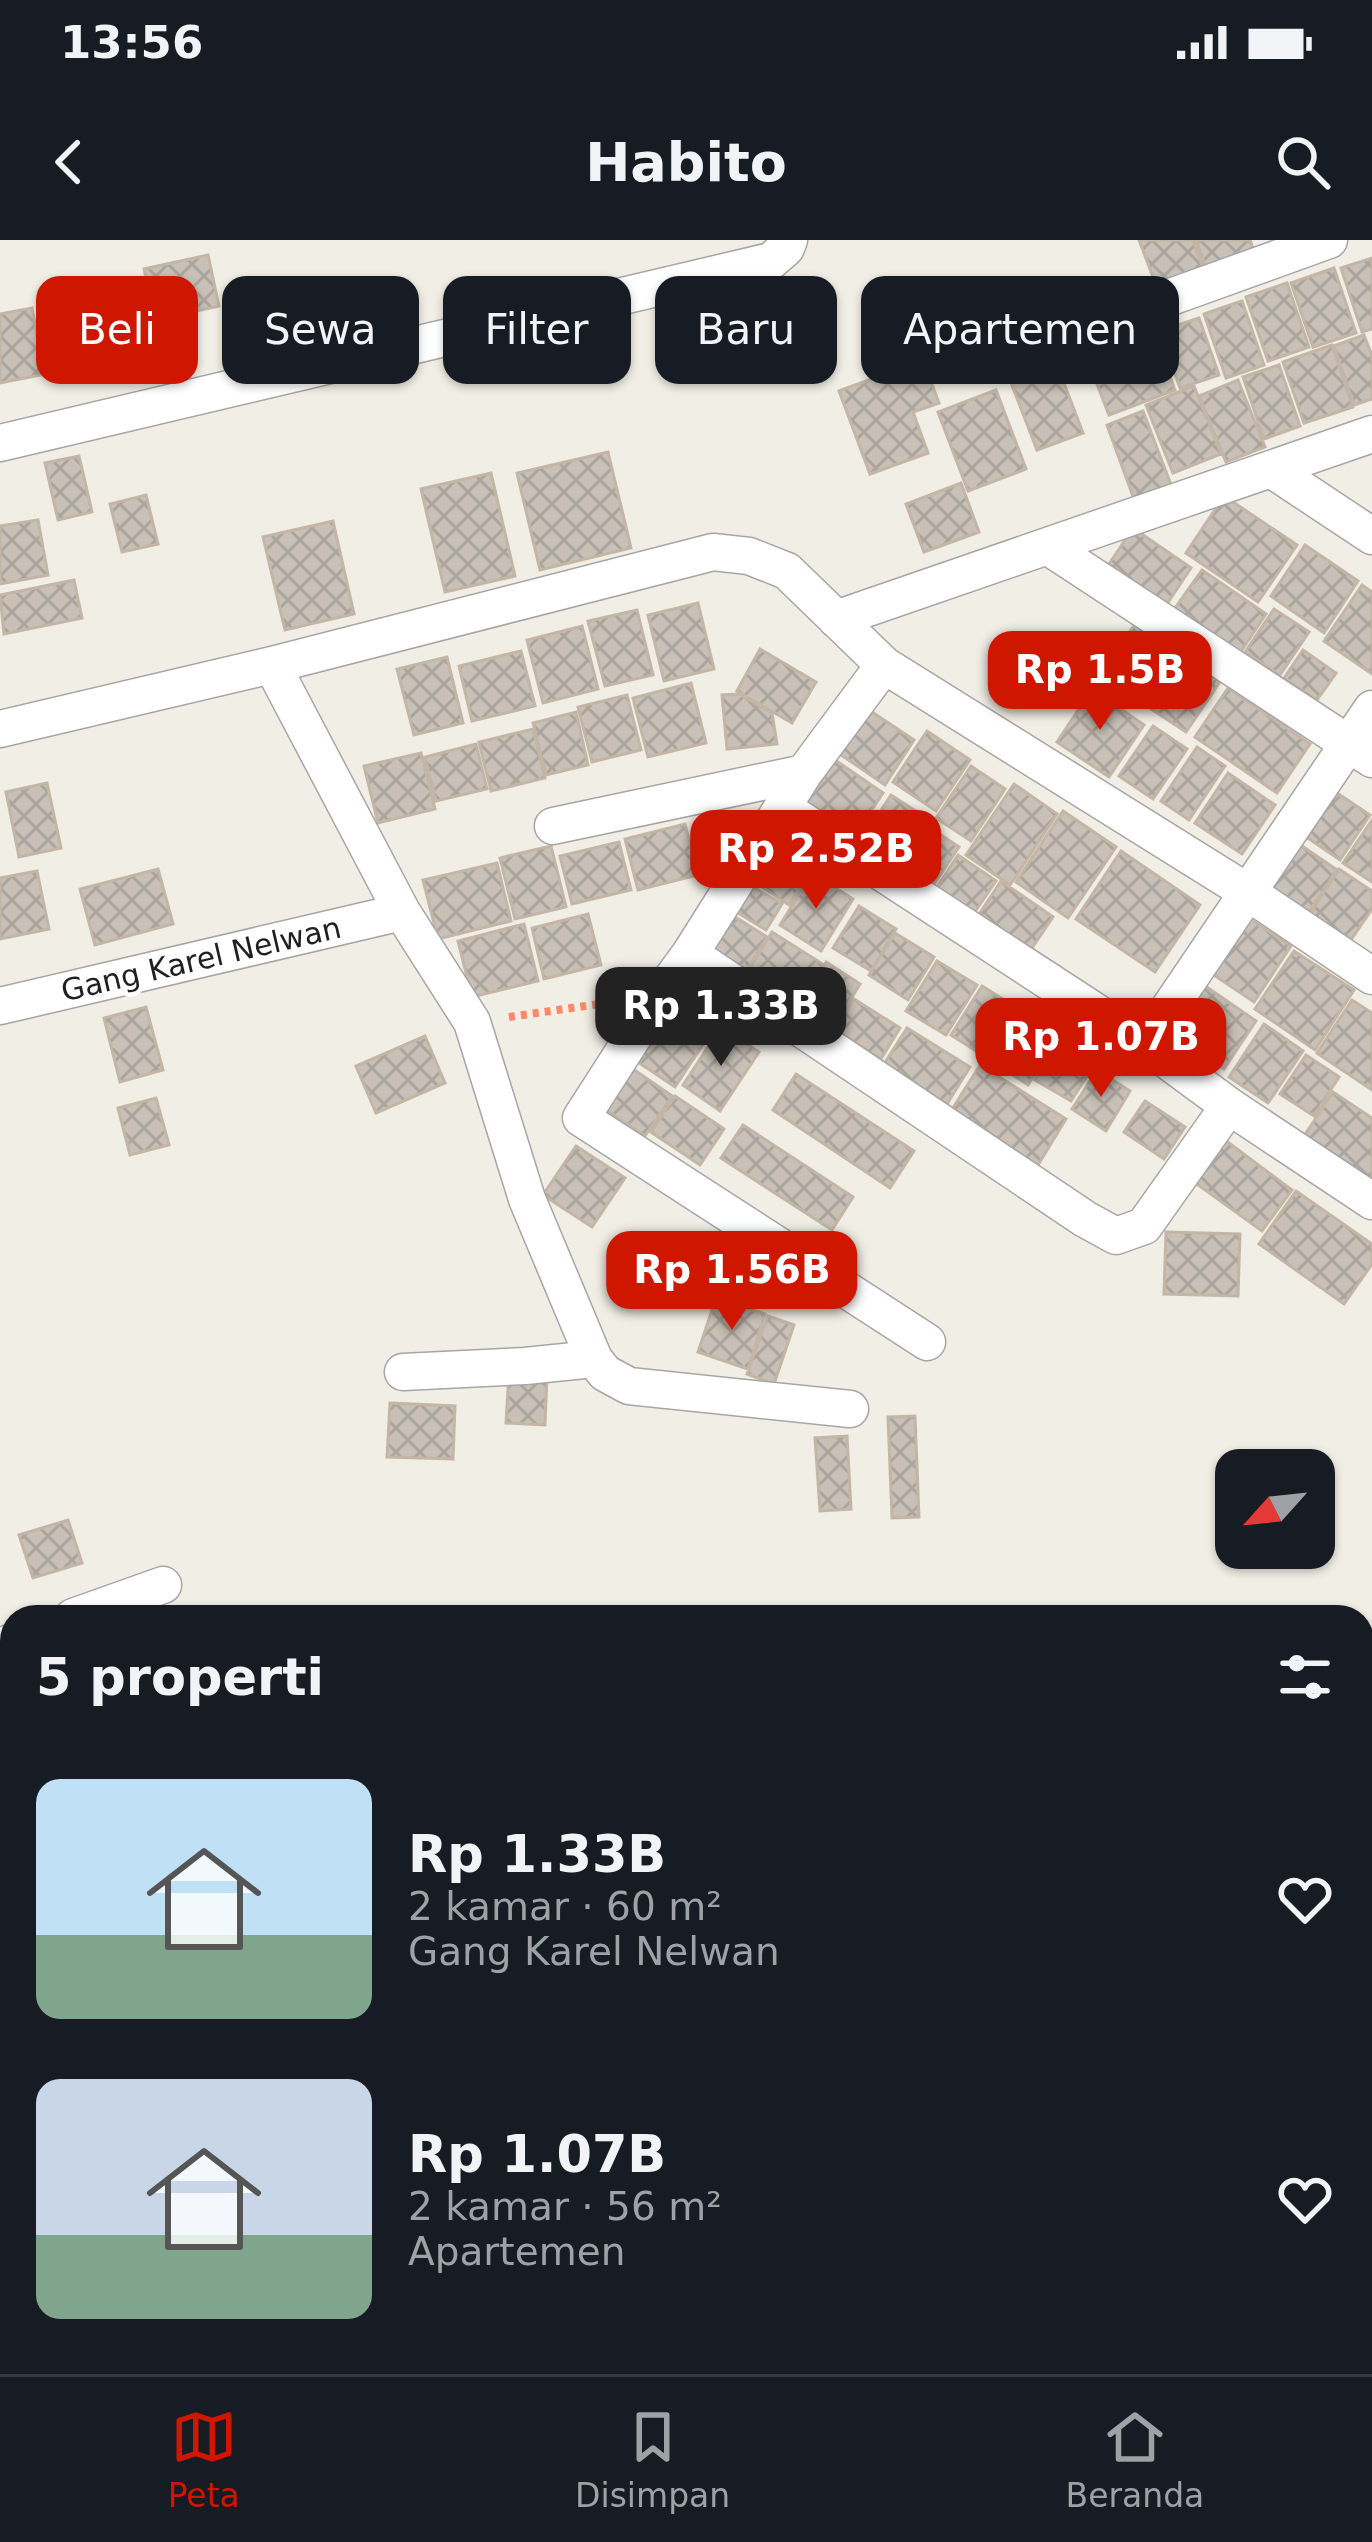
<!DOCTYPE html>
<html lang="id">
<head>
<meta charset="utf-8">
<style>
	:root { --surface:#171b24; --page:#242831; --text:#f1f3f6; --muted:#9ea1a6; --line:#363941; --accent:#cf1700 }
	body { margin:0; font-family:"DejaVu Sans",sans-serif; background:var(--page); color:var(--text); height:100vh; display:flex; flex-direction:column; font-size:45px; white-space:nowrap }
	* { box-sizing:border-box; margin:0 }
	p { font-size:39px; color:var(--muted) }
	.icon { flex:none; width:66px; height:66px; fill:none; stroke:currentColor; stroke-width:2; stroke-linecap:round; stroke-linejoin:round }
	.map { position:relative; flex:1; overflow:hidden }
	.panel { position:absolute; left:0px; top:1365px; width:1374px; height:771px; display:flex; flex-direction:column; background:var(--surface); border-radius:36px 36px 0 0; box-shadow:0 3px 9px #0004 }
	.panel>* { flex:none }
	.hud { position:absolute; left:36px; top:36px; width:1302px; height:108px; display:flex; gap:24px }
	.needle { width:78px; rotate:243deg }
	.fabs { position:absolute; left:1215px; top:1209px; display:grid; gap:24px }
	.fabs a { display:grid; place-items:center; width:120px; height:120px; border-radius:24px; background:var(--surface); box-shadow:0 3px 9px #0004; font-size:60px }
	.price { position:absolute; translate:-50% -102px; padding:0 27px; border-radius:24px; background:var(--accent); color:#fff; font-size:39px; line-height:78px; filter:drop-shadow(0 3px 6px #0008) }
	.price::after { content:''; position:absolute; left:50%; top:72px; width:36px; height:27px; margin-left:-18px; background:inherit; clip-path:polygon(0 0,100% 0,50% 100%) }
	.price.current { background:#222; color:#fff }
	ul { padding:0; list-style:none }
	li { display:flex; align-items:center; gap:36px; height:300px; padding:0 36px }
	li span { display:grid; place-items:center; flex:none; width:336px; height:240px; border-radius:24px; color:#555 }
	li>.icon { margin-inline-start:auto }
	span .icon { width:144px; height:144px; fill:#fffc; stroke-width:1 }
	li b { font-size:51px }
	h2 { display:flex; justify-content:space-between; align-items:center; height:144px; padding:0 36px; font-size:51px }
	.tag { padding:0 42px; border-radius:24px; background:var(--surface); box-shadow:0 3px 9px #0004; font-size:42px; line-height:108px }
	.tag.current { background:var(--accent); color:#fff }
	.status { display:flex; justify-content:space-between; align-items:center; height:84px; padding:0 60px; background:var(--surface); direction:ltr }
	.status svg { height:33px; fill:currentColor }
	header { display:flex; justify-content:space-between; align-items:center; height:156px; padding:0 36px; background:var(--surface); font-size:54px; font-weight:700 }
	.menu { display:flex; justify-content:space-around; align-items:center; height:168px; border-top:3px solid var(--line); background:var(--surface); font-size:33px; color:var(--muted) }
	.menu a { display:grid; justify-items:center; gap:6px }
	.menu .current { color:var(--accent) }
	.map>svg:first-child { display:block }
	.building { fill:url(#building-cross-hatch); stroke:#c4b6a6; stroke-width:3 }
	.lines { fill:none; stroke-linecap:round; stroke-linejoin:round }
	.street-casing { stroke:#a6a6a6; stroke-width:39 }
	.path { stroke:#ff8868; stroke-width:8; stroke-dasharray:6 6; stroke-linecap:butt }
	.street { stroke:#fff; stroke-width:36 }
	.labels { text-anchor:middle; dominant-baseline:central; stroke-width:9; stroke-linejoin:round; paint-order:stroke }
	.street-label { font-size:30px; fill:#1f1f1f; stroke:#fff }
</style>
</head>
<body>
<div class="status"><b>13:56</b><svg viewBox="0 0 49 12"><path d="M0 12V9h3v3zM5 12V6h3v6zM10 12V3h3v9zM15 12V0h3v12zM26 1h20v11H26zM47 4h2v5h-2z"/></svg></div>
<header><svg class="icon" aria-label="back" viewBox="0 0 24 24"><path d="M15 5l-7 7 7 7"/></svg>Habito<svg class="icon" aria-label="search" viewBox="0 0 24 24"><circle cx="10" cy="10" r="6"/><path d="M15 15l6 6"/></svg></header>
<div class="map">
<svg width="1372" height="2134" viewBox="0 0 1372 2134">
	<defs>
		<pattern id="building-cross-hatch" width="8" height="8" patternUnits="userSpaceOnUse" patternTransform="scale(3)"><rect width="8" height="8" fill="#c9c1b7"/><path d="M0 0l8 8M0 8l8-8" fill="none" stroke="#aca59d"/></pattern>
	</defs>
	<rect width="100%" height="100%" fill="#f1eee5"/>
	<path class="building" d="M1139,0H1193L1203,28L1156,45Z
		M1196,0H1250L1254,11L1206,28Z
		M208,15L219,66L155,80L144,29Z
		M1372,18V89L1362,92L1341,28Z
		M1334,28L1356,93L1313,107L1291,43Z
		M1287,43L1309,107L1268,121L1246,57Z
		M1242,61L1264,125L1226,138L1204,74Z
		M32,68L45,134L0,143V74Z
		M1199,78L1219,135L1180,148L1160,91Z
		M1364,95L1372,116V159L1354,165L1334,106Z
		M1155,96L1175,150L1109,175L1088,121Z
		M1332,105L1353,167L1304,183L1283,122Z
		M923,120L939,163L913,172L928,213L870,234L839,151Z
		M1056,122L1083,193L1037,210L1010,140Z
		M1279,125L1300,186L1264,199L1243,137Z
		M1238,140L1265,207L1226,222L1199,156Z
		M1194,146L1221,214L1173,233L1146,165Z
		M996,150L1026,229L968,251L938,172Z
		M1143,171L1171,245L1134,259L1107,185Z
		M608,212L631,308L540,330L517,233Z
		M79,216L92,272L58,280L45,223Z
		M491,233L515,336L445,352L421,249Z
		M961,243L979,292L924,312L906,264Z
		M146,255L158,304L122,312L110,264Z
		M1224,256L1297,305L1258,362L1186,313Z
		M38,280L48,335L0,344V286Z
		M333,281L354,374L285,390L263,297Z
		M1133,288L1191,328L1159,376L1101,336Z
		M1305,305L1358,341L1324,393L1271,356Z
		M1202,330L1266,374L1238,416L1173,371Z
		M74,340L82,378L4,394L0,355Z
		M1362,345L1372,352V434L1324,401Z
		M698,363L714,429L664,441L648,375Z
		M1274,369L1309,392L1280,435L1245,412Z
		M637,370L653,435L605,446L588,381Z
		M1135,384L1171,408L1137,458L1101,434Z
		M582,386L598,449L543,463L527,400Z
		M760,409L816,442L792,483L737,451Z
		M1303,410L1336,433L1317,460L1284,438Z
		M521,411L535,466L472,481L459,426Z
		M1176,412L1220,442L1186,492L1142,463Z
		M447,417L463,483L414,495L397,429Z
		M691,443L706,503L648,517L633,458Z
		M1228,448L1310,504L1277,553L1195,497Z
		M1092,449L1144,485L1109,537L1057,502Z
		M739,454L772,473L777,504L727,509L722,455Z
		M627,455L641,510L592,522L578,467Z
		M866,468L914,500L885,545L837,512Z
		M576,472L588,525L546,535L533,483Z
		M1153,486L1187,509L1153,559L1119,536Z
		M533,489L545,538L491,551L479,502Z
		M927,491L970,520L936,571L893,542Z
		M476,504L487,549L436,561L425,517Z
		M1197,507L1225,526L1189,580L1161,561Z
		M421,513L435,569L378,583L364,526Z
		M835,520L883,553L849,605L801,572Z
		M971,526L1005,549L971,601L936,578Z
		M1228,533L1275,565L1242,614L1195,583Z
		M47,543L61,608L19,617L6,552Z
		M1014,544L1057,574L1010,645L966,615Z
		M1331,549L1370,575L1340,620L1302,594Z
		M891,555L928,579L895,628L859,604Z
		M1063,571L1116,607L1068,678L1016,642Z
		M1372,580V642L1343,623Z
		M685,584L698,635L638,650L625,599Z
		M926,585L959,607L931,649L898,627Z
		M1289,597L1337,630L1302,682L1254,650Z
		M619,602L631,650L572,664L560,616Z
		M551,606L566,667L515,679L500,618Z
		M775,607L811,629L789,665L754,642Z
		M1121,611L1200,665L1155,732L1076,679Z
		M958,615L996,641L970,679L933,653Z
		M497,623L511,681L438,699L423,640Z
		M158,629L173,684L95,705L80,649Z
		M1339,629L1372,651V669L1344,710L1304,683Z
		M37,631L49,689L0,699V638Z
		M812,633L853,659L821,711L780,685Z
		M1001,641L1053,677L1028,714L976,679Z
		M745,642L782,664L766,690L730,668Z
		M859,666L896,689L871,731L833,708Z
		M727,672L767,697L747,730L706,706Z
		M588,674L601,725L544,739L532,688Z
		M1244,675L1291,706L1254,762L1208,731Z
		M524,684L538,741L472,757L458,701Z
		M772,692L824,725L796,770L744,737Z
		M895,693L934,717L908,760L869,735Z
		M1294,711L1354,750L1315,810L1255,769Z
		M937,721L977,745L946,795L906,771Z
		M826,722L860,744L830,794L796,772Z
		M1198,741L1256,781L1224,829L1166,790Z
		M982,746L1017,768L987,818L951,795Z
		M854,759L900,788L881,819L835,790Z
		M1352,760L1372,773V850L1317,813Z
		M661,761L710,794L675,847L626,814Z
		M146,767L163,830L120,842L104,778Z
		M1018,778L1055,802L1028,845L992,821Z
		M1264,784L1303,811L1268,863L1229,837Z
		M721,787L759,812L720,871L683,845Z
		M907,788L970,827L947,864L884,824Z
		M425,796L445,843L376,873L356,826Z
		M1057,804L1093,827L1071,861L1035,840Z
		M1306,815L1339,837L1314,876L1280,854Z
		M980,825L1066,879L1038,925L951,871Z
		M630,827L672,856L645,896L603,868Z
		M1097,830L1130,851L1106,891L1072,869Z
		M796,834L914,911L890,948L773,870Z
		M1333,852L1372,878V942L1304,896Z
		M675,856L724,889L700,925L651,892Z
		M156,858L169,905L130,915L118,868Z
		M1145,861L1185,887L1164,919L1124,892Z
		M743,885L853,957L832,990L721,918Z
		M1225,900L1292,950L1262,991L1194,942Z
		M576,906L625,938L592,987L543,955Z
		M1296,951L1372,1004V1024L1344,1064L1259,1004Z
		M1166,992L1240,994L1238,1056L1164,1054Z
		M716,1058L765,1074L748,1129L698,1112Z
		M768,1076L794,1085L774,1144L747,1134Z
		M509,1133L547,1134L545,1185L506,1183Z
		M390,1163L455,1166L453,1219L387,1217Z
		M915,1176L919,1277L892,1278L888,1177Z
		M847,1196L851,1269L820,1271L815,1198Z
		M68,1280L82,1323L33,1338L19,1295Z
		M12,2062V2124H55L56,2134H0V2064Z
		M79,2124H218L220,2134H82Z
		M318,2124H375L379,2134H322Z"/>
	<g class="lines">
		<g class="street-casing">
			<path id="street" d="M1143,67L1329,0
				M0,203L771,21L786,8L789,0
				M1271,229L1372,296
				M1047,306L1372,519
				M836,379L1372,194
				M272,425L402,672L472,782L527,959L594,1119L605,1133L629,1146L850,1169
				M884,425L804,533L690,714L660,755L581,878L927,1102
				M0,489L272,425L713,312L749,316L787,331L884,425L1249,653L1372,736
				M783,568L1145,804L1229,866L1372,961
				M553,586L804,533
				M690,714L1085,979L1116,996L1144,986L1229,866
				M0,766L402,672
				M1145,804L1372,469
				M403,1132L525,1126L594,1119
				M73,1377L163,1345
				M0,1407L12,1402
				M0,1821L12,1816
				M250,2124L252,2134
				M480,2134L503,2124"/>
		</g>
		<path class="path" d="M509,777L613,762"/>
		<use href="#street" class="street"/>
	</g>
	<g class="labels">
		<g class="street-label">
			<text transform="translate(201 719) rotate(-13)">Gang Karel Nelwan</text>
		</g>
	</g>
</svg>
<div class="fabs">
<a><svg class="needle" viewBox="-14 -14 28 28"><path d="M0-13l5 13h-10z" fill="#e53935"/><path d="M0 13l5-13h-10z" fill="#9ea1a6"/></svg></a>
</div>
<b class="price" style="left:1100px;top:493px">Rp 1.5B</b>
<b class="price" style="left:816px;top:672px">Rp 2.52B</b>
<b class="price current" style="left:721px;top:829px">Rp 1.33B</b>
<b class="price" style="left:1101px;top:860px">Rp 1.07B</b>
<b class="price" style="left:732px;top:1093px">Rp 1.56B</b>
<div class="hud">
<a class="tag current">Beli</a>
<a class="tag">Sewa</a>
<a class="tag">Filter</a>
<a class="tag">Baru</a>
<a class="tag">Apartemen</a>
</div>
<section class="panel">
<h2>5 properti<svg class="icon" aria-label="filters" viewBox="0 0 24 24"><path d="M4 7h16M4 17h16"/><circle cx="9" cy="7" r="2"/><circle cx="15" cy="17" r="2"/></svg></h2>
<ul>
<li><span style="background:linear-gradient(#bfe0f5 65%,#7fa58c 0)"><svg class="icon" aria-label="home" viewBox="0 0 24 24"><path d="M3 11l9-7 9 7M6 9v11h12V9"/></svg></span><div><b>Rp 1.33B</b><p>2 kamar · 60 m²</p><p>Gang Karel Nelwan</p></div><svg class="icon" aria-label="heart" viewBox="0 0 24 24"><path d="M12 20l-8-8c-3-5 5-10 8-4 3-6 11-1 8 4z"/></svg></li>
<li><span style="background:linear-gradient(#c9d6e8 65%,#7fa58c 0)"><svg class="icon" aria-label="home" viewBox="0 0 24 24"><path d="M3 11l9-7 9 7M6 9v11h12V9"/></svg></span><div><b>Rp 1.07B</b><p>2 kamar · 56 m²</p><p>Apartemen</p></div><svg class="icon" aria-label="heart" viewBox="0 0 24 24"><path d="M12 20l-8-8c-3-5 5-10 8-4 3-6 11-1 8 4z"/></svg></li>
</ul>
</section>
</div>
<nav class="menu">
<a class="current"><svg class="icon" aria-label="map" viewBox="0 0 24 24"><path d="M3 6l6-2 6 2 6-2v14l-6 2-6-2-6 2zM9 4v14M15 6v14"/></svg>Peta</a>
<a><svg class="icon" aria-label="saved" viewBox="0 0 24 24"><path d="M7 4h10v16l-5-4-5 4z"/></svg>Disimpan</a>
<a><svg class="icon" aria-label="home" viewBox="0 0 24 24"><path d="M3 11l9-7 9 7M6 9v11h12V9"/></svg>Beranda</a>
</nav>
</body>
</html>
